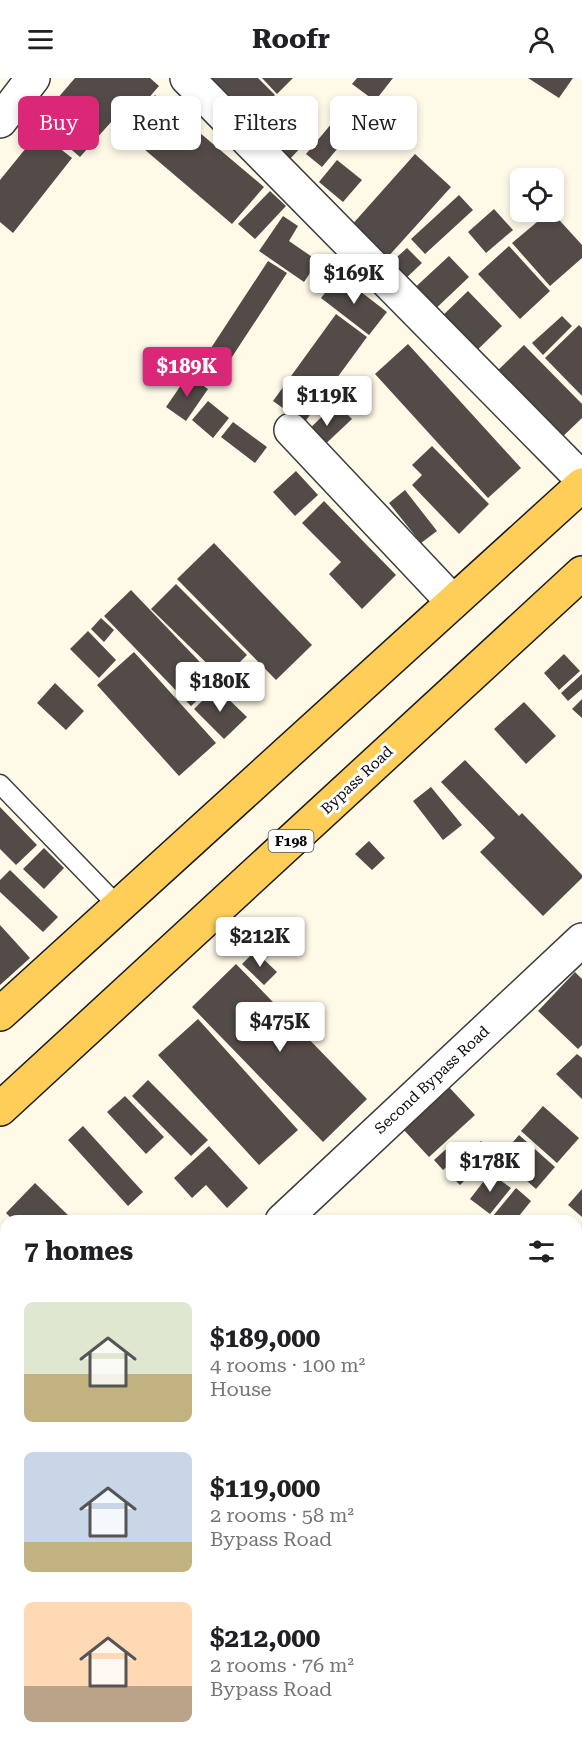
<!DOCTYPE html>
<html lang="en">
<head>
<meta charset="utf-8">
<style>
	:root { --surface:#fff; --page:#f2f2f2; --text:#202124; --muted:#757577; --accent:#db2777 }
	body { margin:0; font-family:"Roboto Serif",serif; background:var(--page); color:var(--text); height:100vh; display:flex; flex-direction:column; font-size:22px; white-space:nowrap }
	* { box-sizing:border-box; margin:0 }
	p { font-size:20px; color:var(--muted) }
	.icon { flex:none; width:33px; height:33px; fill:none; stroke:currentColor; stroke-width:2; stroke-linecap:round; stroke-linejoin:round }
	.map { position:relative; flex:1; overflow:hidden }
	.details { position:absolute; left:0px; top:1137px; width:582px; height:534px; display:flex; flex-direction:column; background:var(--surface); border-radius:18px 18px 0 0; box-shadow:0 3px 9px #0003 }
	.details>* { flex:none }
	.banner { position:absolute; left:18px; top:18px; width:546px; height:54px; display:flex; gap:12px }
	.tools { position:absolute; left:510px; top:90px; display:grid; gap:12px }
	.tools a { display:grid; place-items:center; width:54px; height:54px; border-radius:9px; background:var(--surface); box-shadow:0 3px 9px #0003; font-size:30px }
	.price { position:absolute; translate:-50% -51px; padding:0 14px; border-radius:6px; background:#fff; color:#222; font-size:20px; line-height:39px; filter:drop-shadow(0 2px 3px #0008) }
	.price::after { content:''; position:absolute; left:50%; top:36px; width:18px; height:14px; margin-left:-9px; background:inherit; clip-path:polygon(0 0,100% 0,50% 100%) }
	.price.on { background:var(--accent); color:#fff }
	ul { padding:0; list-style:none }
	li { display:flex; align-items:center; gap:18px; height:150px; padding:0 24px }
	li span { display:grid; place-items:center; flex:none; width:168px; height:120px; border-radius:9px; color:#555 }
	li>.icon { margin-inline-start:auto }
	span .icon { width:72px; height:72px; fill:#fffc; stroke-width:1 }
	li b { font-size:26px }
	h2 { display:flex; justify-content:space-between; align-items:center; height:72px; padding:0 24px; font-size:26px }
	.chip { padding:0 21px; border-radius:9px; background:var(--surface); box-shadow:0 3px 9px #0003; font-size:21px; line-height:54px }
	.chip.on { background:var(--accent); color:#fff }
	header { display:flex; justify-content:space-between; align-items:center; height:78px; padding:0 24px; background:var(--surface); font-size:27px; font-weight:700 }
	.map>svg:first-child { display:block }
	.building { fill:#534b47 }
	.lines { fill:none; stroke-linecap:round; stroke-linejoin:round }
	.lane-casing { stroke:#3d3d3d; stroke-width:21 }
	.street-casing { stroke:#3d3d3d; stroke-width:36 }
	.primary-casing { stroke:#1b1b1b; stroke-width:36 }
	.lane { stroke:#fff; stroke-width:18 }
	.street { stroke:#fff; stroke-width:33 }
	.primary { stroke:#fece59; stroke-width:33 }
	.labels { text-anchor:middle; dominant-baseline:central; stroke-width:6; stroke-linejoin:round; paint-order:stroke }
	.shield { fill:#fff; stroke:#545454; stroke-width:1.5 }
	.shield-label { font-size:14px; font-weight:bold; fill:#0a0a0a }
	.street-label { font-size:15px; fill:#0a0a0a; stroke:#fff }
</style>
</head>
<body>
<header><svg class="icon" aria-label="menu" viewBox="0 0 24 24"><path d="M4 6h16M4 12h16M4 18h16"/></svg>Roofr<svg class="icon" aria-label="person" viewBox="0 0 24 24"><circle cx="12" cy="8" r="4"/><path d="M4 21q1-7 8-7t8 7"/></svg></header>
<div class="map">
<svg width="582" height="1671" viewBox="0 0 582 1671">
	<rect width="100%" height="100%" fill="#fff9e8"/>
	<path class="building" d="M75,0H150L159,8L122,51L112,43L80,79L38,43Z
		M212,0H258L275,17L240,50L201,10Z
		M262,0H293L277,16Z
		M357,0H393L375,23L352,6Z
		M528,0H573L559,20Z
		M155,17L264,109L232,146L124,54Z
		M348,26L364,39L322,89L306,76Z
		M267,29L305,65L288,83L250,46Z
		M39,54L72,80L13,155L0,144V102Z
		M415,76L451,109L386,181L350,149Z
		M337,82L362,102L343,124L319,104Z
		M270,113L286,128L255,161L238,146Z
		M459,117L473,132L425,176L411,161Z
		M494,131L513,152L486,175L468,154Z
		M549,134H552L582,167V180L550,208L512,165Z
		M283,138L298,148L289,163L318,183L304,204L259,173Z
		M509,168L550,213L520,241L478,196Z
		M407,170L422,185L402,204L387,188Z
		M449,178L469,199L429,237L409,215Z
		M268,183L287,195L213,308L194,296Z
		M339,197L387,234L369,257L321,220Z
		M468,213L502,248L472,277L438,242Z
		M336,236L367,259L304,345L273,323Z
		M562,238L572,248L543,277L532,265Z
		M579,247L582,250V318L545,280Z
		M408,266L521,390L488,420L375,296Z
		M524,267L582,326V340L556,365L491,299Z
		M188,297L208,311L186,343L166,329Z
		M208,323L229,340L213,360L192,342Z
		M336,325L352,341L318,373L303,357Z
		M233,344L267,369L255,385L221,359Z
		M432,368L489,426L459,456L412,407L422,397L412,387Z
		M296,393L318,417L295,438L273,414Z
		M405,412L437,453L421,465L389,425Z
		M324,423L396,497L362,531L329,496L341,484L302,445Z
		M214,465L312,567L276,602L177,501Z
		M176,506L247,577L223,601L151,531Z
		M131,512L218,603L191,628L104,538Z
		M101,540L114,552L104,564L91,551Z
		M88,553L116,582L99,600L70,571Z
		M134,574L216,665L179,698L97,607Z
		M564,576L580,593L559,612L544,595Z
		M582,596V611L568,623L561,615Z
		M55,605L84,633L66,652L37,625Z
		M216,609L247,639L224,661L194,631Z
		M582,621V640L572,631Z
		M524,624L556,658L526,686L494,651Z
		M465,682L519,738L522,735L582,797V800L543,838L480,774L495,760L441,704Z
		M431,709L462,747L443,762L413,723Z
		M0,729L37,767L16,787L0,771Z
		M369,763L385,780L372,792L355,776Z
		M44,770L64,790L44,811L23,791Z
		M10,792L58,839L43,854L0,814V802Z
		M0,847L30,880L0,907Z
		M255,873L277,894L264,907L242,886Z
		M236,886L367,1021L323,1064L192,929Z
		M575,894L582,901V967L578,971L538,933Z
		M198,941L298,1052L259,1087L158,977Z
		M577,976L582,980V1021L556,996Z
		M148,1002L208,1062L191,1078L132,1018Z
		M448,1008L475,1037L429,1079L402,1050Z
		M125,1018L164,1059L146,1076L107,1034Z
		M543,1028L579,1060L557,1085L521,1053Z
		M83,1048L143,1114L128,1128L68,1062Z
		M519,1057L555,1089L536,1111L500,1079Z
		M481,1063L492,1075L460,1107L448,1095Z
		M454,1064L463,1074L443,1092L434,1082Z
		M209,1068L248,1110L227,1130L206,1107L192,1120L174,1100Z
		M490,1095L511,1110L490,1136L470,1121Z
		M35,1105L70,1139L66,1143H14L6,1135Z
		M516,1110L531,1123L515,1143H499L493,1138Z
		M582,1111V1139L568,1127Z
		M5,1187L6,1189V1220L0,1214V1191Z
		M0,1245L6,1250V1290L0,1285Z
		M582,1247V1287L576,1282V1253Z
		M0,1294L6,1300V1358L0,1364Z
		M576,1569L582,1570V1623L576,1618Z
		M582,1656V1671H575L571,1667L576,1665V1662Z
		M402,1665H440L435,1671H396Z
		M481,1665H552L557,1671H483Z"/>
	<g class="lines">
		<g class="lane-casing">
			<path id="lane" d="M0,706L118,828"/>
		</g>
		<g class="street-casing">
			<path id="street" d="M187,0L582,401
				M0,43L33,0
				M291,352L453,524
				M282,1143L582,862
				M0,1406L6,1401
				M576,1559L582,1553
				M184,1671L190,1665
				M455,1671L462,1665"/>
		</g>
		<g class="primary-casing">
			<path id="primary" d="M0,936L582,407
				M0,1031L582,495"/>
		</g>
		<use href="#lane" class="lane"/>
		<use href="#street" class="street"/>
		<use href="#primary" class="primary"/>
	</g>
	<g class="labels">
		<rect class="shield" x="268.5" y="752" width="45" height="22" rx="4.5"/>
		<g class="shield-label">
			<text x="291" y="763">F198</text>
		</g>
		<g class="street-label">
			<text transform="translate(357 702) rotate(-43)">Bypass Road</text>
			<text transform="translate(432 1002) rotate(-43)">Second Bypass Road</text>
		</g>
	</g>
</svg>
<div class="tools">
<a><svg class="icon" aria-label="locate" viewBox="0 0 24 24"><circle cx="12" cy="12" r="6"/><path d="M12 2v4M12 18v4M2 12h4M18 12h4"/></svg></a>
</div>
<b class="price" style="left:354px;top:227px">$169K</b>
<b class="price on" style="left:187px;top:320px">$189K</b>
<b class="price" style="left:327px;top:349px">$119K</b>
<b class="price" style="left:220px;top:635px">$180K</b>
<b class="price" style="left:260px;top:890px">$212K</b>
<b class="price" style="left:280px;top:975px">$475K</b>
<b class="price" style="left:490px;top:1115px">$178K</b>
<div class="banner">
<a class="chip on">Buy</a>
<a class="chip">Rent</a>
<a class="chip">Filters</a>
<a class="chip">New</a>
</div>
<section class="details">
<h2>7 homes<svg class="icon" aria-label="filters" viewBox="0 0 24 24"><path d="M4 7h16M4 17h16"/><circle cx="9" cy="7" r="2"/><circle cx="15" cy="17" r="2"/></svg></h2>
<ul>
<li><span style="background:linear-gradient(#dfe7d0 60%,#c2b280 0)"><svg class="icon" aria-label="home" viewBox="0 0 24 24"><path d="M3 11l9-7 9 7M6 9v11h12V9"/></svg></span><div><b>$189,000</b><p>4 rooms · 100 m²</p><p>House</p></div></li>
<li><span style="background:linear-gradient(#c9d6e8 75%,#c2b280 0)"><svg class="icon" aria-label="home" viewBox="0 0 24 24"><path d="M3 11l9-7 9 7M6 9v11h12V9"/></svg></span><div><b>$119,000</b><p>2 rooms · 58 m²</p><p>Bypass Road</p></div></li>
<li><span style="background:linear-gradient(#ffd9b3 70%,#b9a48a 0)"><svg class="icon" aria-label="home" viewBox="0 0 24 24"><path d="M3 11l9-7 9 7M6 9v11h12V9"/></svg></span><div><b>$212,000</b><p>2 rooms · 76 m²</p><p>Bypass Road</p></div></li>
</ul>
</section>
</div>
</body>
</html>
